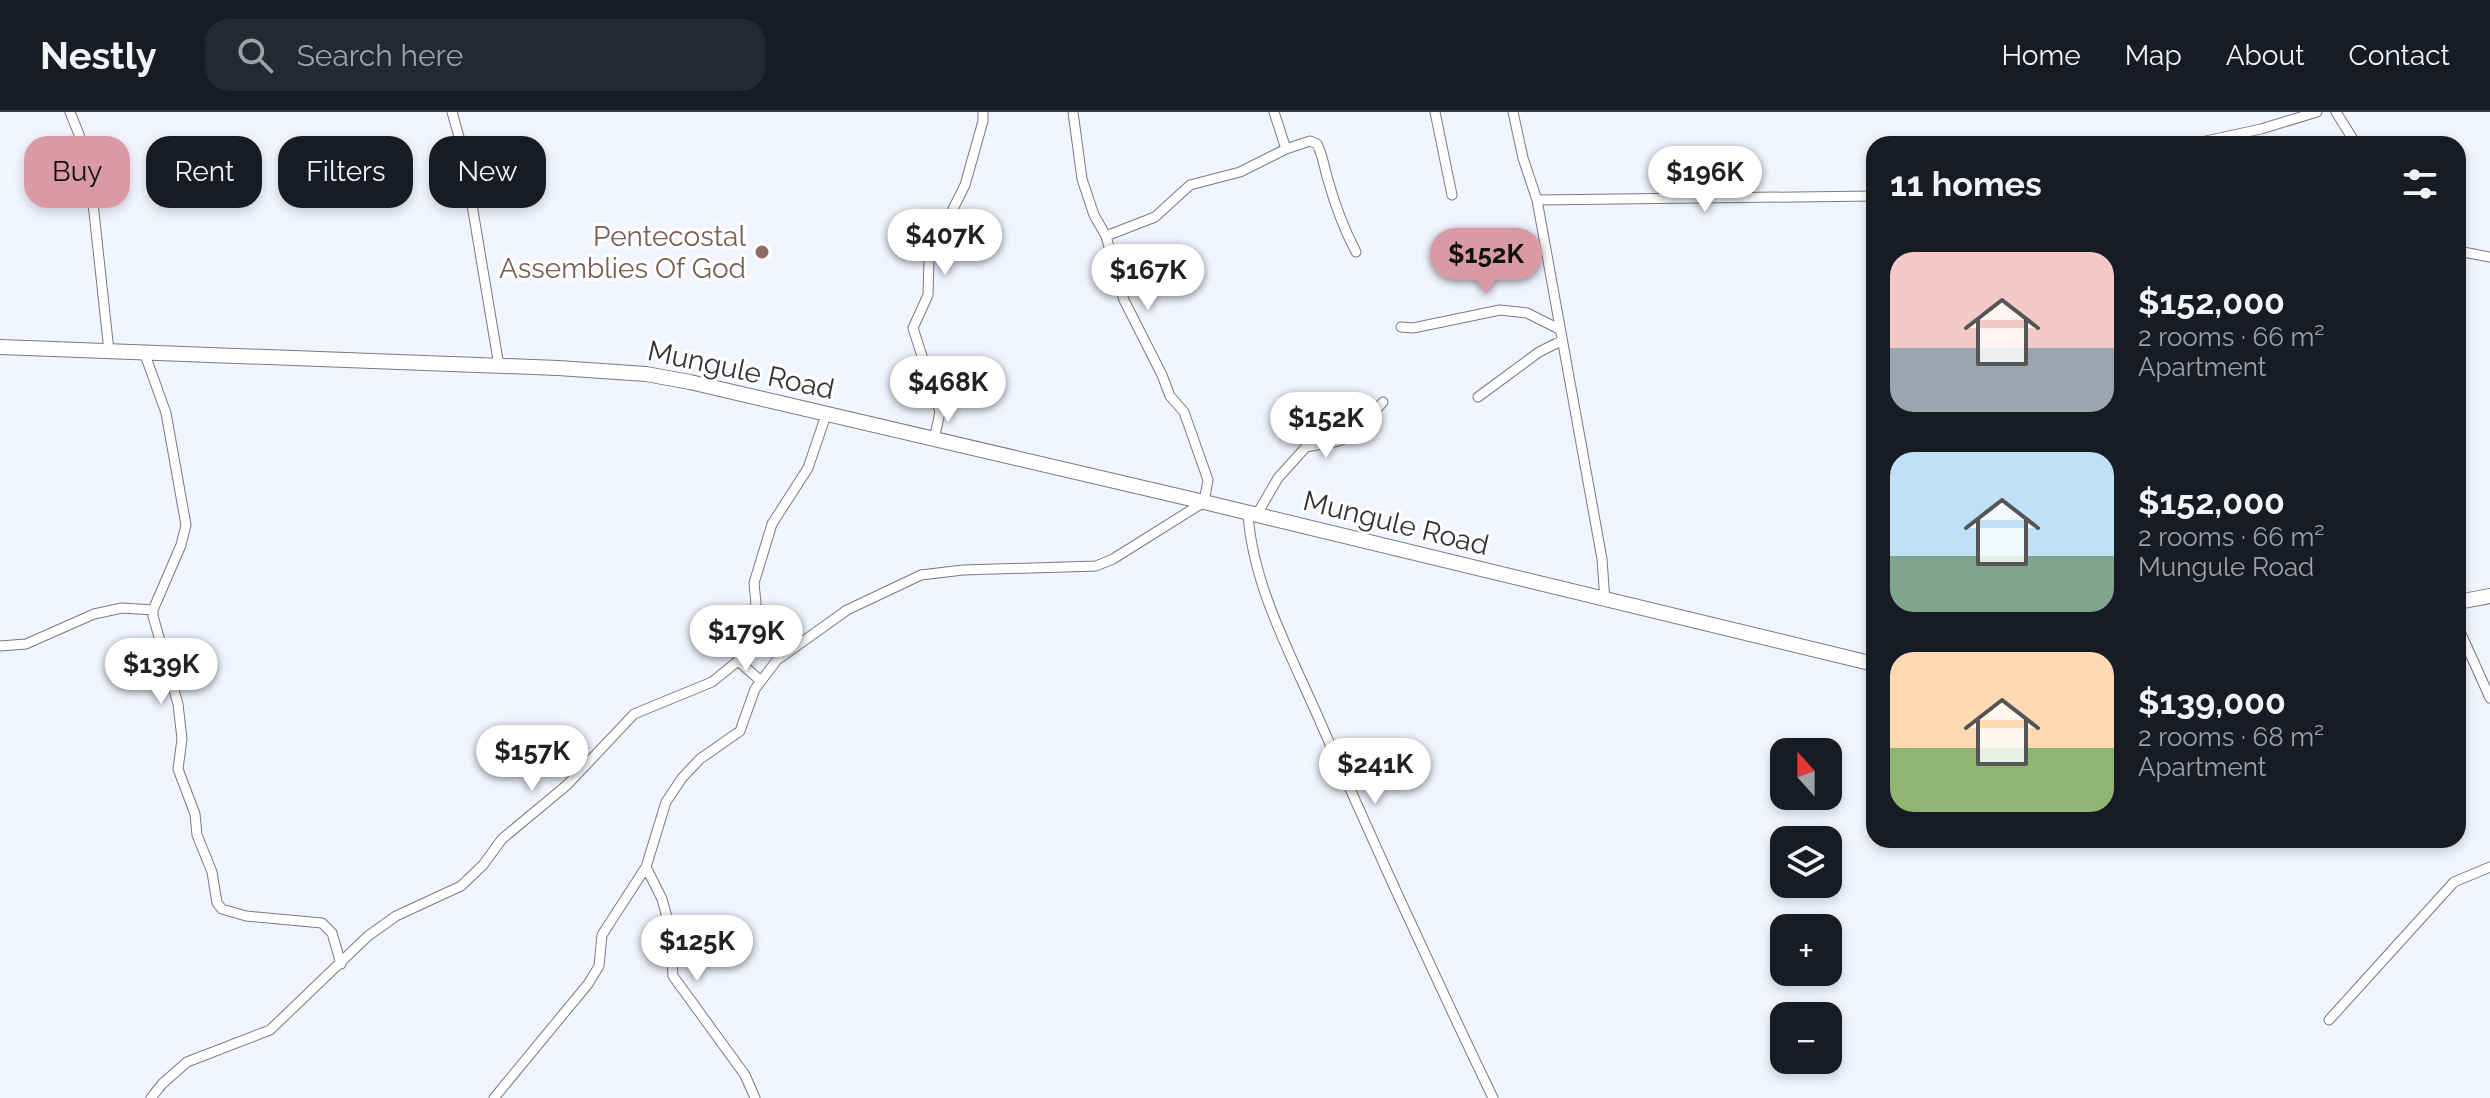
<!DOCTYPE html>
<html lang="en">
<head>
<meta charset="utf-8">
<style>
	:root { --surface:#171b24; --page:#242831; --text:#f1f3f6; --muted:#9ea1a6; --line:#363941; --accent:#d999a5 }
	body { margin:0; font-family:Raleway,sans-serif; background:var(--page); color:var(--text); height:100vh; display:flex; flex-direction:column; font-size:30px; white-space:nowrap }
	* { box-sizing:border-box; margin:0 }
	p { font-size:26px; color:var(--muted) }
	.icon { flex:none; width:44px; height:44px; fill:none; stroke:currentColor; stroke-width:2; stroke-linecap:round; stroke-linejoin:round }
	.map { position:relative; flex:1; overflow:hidden }
	.panel { position:absolute; left:1866px; top:24px; width:600px; height:712px; display:flex; flex-direction:column; background:var(--surface); border-radius:24px; box-shadow:0 4px 12px #0003 }
	.panel>* { flex:none }
	.guide { position:absolute; left:24px; top:24px; width:760px; height:72px; display:flex; gap:16px }
	.needle { width:52px; rotate:339deg }
	.controls { position:absolute; left:1770px; top:626px; display:grid; gap:16px }
	.controls a { display:grid; place-items:center; width:72px; height:72px; border-radius:16px; background:var(--surface); box-shadow:0 4px 12px #0003; font-size:40px }
	.price { position:absolute; translate:-50% -68px; padding:0 18px; border-radius:28px; background:#fff; color:#222; font-size:26px; line-height:52px; filter:drop-shadow(0 2px 4px #0008) }
	.price::after { content:''; position:absolute; left:50%; top:48px; width:24px; height:18px; margin-left:-12px; background:inherit; clip-path:polygon(0 0,100% 0,50% 100%) }
	.price.on { background:var(--accent); color:#111 }
	ul { padding:0; list-style:none }
	li { display:flex; align-items:center; gap:24px; height:200px; padding:0 24px }
	li span { display:grid; place-items:center; flex:none; width:224px; height:160px; border-radius:24px; color:#555 }
	li>.icon { margin-inline-start:auto }
	span .icon { width:96px; height:96px; fill:#fffc; stroke-width:1 }
	li b { font-size:34px }
	h2 { display:flex; justify-content:space-between; align-items:center; height:96px; padding:0 24px; font-size:34px }
	.chip { padding:0 28px; border-radius:24px; background:var(--surface); box-shadow:0 4px 12px #0003; font-size:28px; line-height:72px }
	.chip.on { background:var(--accent); color:#111 }
	header { display:flex; align-items:center; gap:48px; box-sizing:border-box; height:112px; padding:0 40px; background:var(--surface); border-bottom:2px solid var(--line) }
	header strong { font-size:38px }
	nav { display:flex; gap:44px; margin-inline-start:auto; font-size:28px }
	.search { width:560px; height:72px; background:var(--page); display:flex; align-items:center; gap:20px; box-sizing:border-box; padding:0 28px; border-radius:24px; color:var(--muted); font-size:30px }
	.map>svg:first-child { display:block }
	.lines { fill:none; stroke-linecap:round; stroke-linejoin:round }
	.street-casing { stroke:#777a83; stroke-width:11 }
	.secondary-casing { stroke:#777a83; stroke-width:16 }
	.street { stroke:#fff; stroke-width:9 }
	.secondary { stroke:#fff; stroke-width:14 }
	.education-dot { fill:#8d6e63; stroke:#fff; stroke-width:3 }
	.labels { text-anchor:middle; dominant-baseline:central; stroke-width:6; stroke-linejoin:round; paint-order:stroke }
	.education-label { font-size:28px; fill:#785e54; stroke:#fff; text-anchor:end }
	.street-label { font-size:28px; fill:#303135; stroke:#fff }
</style>
</head>
<body>
<header>
<strong>Nestly</strong>
<div class="search"><svg class="icon" aria-label="search" viewBox="0 0 24 24"><circle cx="10" cy="10" r="6"/><path d="M15 15l6 6"/></svg>Search here</div>
<nav><a>Home</a><a>Map</a><a>About</a><a>Contact</a></nav>
</header>
<div class="map">
<svg width="2490" height="986" viewBox="0 0 2490 986">
	<rect width="100%" height="100%" fill="#f2f5ff"/>
	<g class="lines">
		<g class="street-casing">
			<path id="street" d="M70,0L88,45L109,239
				M452,0L463,39L499,254
				M1274,0L1286,37
				M1435,0L1452,83
				M1513,0L1523,46L1537,88L1602,447L1605,489
				M2336,0L2356,32
				M2192,32L2261,17L2317,0
				M1537,88L1874,84
				M1106,124L1155,105L1190,73L1240,60L1286,37L1310,29L1317,32C1323,44 1324,55 1328,68C1335,93 1344,117 1356,140
				M2458,139L2490,145
				M1401,215L1413,216L1500,198L1527,201L1559,217
				M144,240L166,301L186,413L181,433L153,498V504L178,592L182,627L178,657L195,702L197,723L212,760L217,791L222,797L246,804L322,811L332,821L341,852
				M1478,285L1539,240L1561,229
				M934,328L940,300L913,216L928,183L929,148L934,135L965,73L983,9V0
				M1248,402C1253,476 1293,546 1322,614C1377,739 1434,863 1493,986
				M1256,404L1278,366L1306,335L1339,329L1353,323L1383,290
				M2458,515L2490,586
				M0,534L26,532L94,502L122,496L153,498
				M738,549L761,569
				M646,755L662,787L670,816L673,864L745,963L755,986
				M2329,908L2454,770L2490,755
				M151,986L162,972L187,950L270,918L368,824L396,804L461,774L483,753L502,727L567,673L634,602L712,570L738,549L756,491L754,471L772,412L808,356L826,303
				M494,986L588,872L599,854L602,823L646,755L666,690L682,666L700,647L740,619L755,577L777,548L847,498L921,463L963,458L1096,454L1113,447L1204,390L1208,368L1184,300L1170,284L1162,263L1124,188L1106,124L1094,103L1082,67L1073,0"/>
		</g>
		<g class="secondary-casing">
			<path id="secondary" d="M0,235L558,256L646,262L690,270L1204,390L1874,552
				M2458,490L2490,484"/>
		</g>
		<use href="#street" class="street"/>
		<use href="#secondary" class="secondary"/>
	</g>
	<circle class="education-dot" cx="762" cy="140" r="8"/>
	<g class="labels">
		<g class="education-label">
			<text x="746" y="124">Pentecostal<tspan x="746" dy="32">Assemblies Of God</tspan></text>
		</g>
		<g class="street-label">
			<text transform="translate(741 258) rotate(12)">Mungule Road</text>
			<text transform="translate(1396 411) rotate(14)">Mungule Road</text>
		</g>
	</g>
</svg>
<div class="controls">
<a><svg class="needle" viewBox="-14 -14 28 28"><path d="M0-13l5 13h-10z" fill="#e53935"/><path d="M0 13l5-13h-10z" fill="#9ea1a6"/></svg></a>
<a><svg class="icon" aria-label="layers" viewBox="0 0 24 24"><path d="M12 4l9 5-9 5-9-5zM3 14l9 5 9-5"/></svg></a>
<a>+</a>
<a>−</a>
</div>
<b class="price" style="left:1705px;top:102px">$196K</b>
<b class="price" style="left:945px;top:165px">$407K</b>
<b class="price on" style="left:1486px;top:184px">$152K</b>
<b class="price" style="left:1148px;top:200px">$167K</b>
<b class="price" style="left:948px;top:312px">$468K</b>
<b class="price" style="left:1326px;top:348px">$152K</b>
<b class="price" style="left:746px;top:561px">$179K</b>
<b class="price" style="left:161px;top:594px">$139K</b>
<b class="price" style="left:532px;top:681px">$157K</b>
<b class="price" style="left:1375px;top:694px">$241K</b>
<b class="price" style="left:697px;top:871px">$125K</b>
<div class="guide">
<a class="chip on">Buy</a>
<a class="chip">Rent</a>
<a class="chip">Filters</a>
<a class="chip">New</a>
</div>
<section class="panel">
<h2>11 homes<svg class="icon" aria-label="filters" viewBox="0 0 24 24"><path d="M4 7h16M4 17h16"/><circle cx="9" cy="7" r="2"/><circle cx="15" cy="17" r="2"/></svg></h2>
<ul>
<li><span style="background:linear-gradient(#f6c9c9 60%,#9aa5b1 0)"><svg class="icon" aria-label="home" viewBox="0 0 24 24"><path d="M3 11l9-7 9 7M6 9v11h12V9"/></svg></span><div><b>$152,000</b><p>2 rooms · 66 m²</p><p>Apartment</p></div></li>
<li><span style="background:linear-gradient(#bfe0f5 65%,#7fa58c 0)"><svg class="icon" aria-label="home" viewBox="0 0 24 24"><path d="M3 11l9-7 9 7M6 9v11h12V9"/></svg></span><div><b>$152,000</b><p>2 rooms · 66 m²</p><p>Mungule Road</p></div></li>
<li><span style="background:linear-gradient(#ffd9b3 60%,#8fb573 0)"><svg class="icon" aria-label="home" viewBox="0 0 24 24"><path d="M3 11l9-7 9 7M6 9v11h12V9"/></svg></span><div><b>$139,000</b><p>2 rooms · 68 m²</p><p>Apartment</p></div></li>
</ul>
</section>
</div>
</body>
</html>
